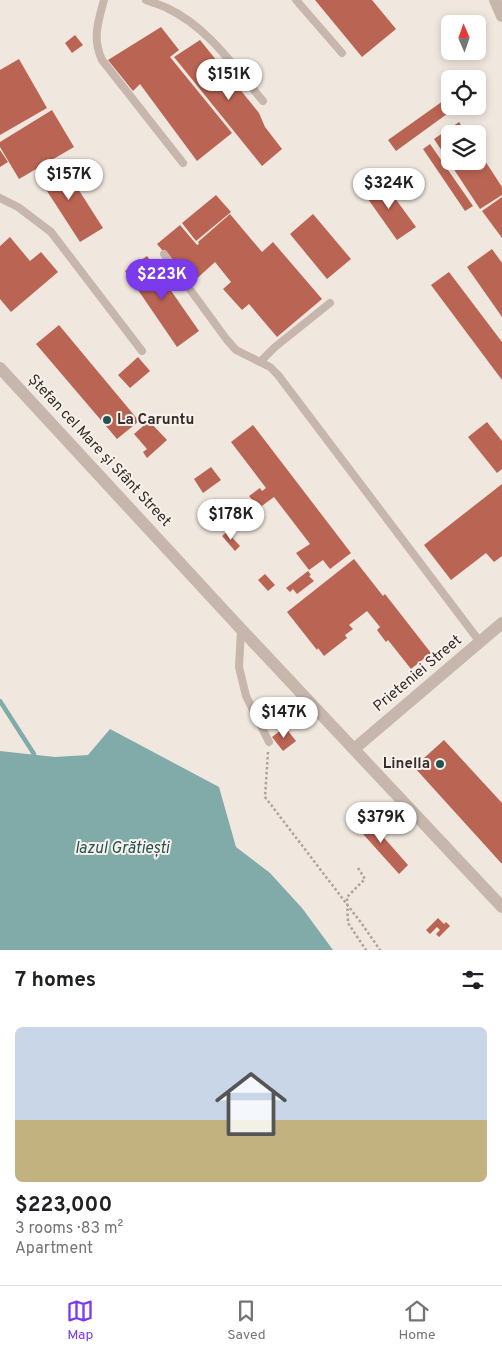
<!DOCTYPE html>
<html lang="en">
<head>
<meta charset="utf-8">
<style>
	:root { --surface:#fff; --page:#f6f6f6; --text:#202124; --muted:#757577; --line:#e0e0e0; --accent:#7c3aed }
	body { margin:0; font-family:Overpass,sans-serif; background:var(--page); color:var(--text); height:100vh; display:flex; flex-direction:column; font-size:19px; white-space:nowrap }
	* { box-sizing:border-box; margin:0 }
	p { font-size:16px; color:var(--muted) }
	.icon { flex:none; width:28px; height:28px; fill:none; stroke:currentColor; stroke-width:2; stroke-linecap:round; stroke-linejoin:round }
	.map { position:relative; height:950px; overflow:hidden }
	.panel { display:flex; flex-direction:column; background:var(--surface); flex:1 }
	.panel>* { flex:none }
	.needle { width:32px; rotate:358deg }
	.buttons { position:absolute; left:441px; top:15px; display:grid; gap:10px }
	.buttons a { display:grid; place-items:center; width:45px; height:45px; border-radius:8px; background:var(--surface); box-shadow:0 2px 8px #0003; font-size:25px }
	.price { position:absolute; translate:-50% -42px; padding:0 11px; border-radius:18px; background:#fff; color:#222; font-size:16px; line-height:32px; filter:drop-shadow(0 1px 2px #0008) }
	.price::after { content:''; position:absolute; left:50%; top:30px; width:15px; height:11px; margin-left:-8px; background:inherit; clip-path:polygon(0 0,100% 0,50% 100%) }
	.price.on { background:var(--accent); color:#fff }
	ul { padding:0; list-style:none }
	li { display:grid; align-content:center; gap:10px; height:265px; padding:0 15px }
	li+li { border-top:1px solid var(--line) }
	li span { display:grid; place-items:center; height:155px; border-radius:8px; color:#555 }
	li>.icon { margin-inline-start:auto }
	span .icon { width:90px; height:90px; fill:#fffc; stroke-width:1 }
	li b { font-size:21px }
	h2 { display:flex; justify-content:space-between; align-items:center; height:60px; padding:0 15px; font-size:21px }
	.tab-bar { display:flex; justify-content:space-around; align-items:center; height:70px; border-top:1px solid var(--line); background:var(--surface); font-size:14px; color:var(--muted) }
	.tab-bar a { display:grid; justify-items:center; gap:2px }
	.tab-bar .on { color:var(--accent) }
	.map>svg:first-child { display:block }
	.water { fill:#80aba9 }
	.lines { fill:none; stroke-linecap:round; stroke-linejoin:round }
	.stream { stroke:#80aba9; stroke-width:4.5 }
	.building { fill:#ba6453 }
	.path { stroke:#b3a096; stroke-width:2.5; stroke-dasharray:2.5 2.5; stroke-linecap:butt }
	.service { stroke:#c7b6ac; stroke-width:8 }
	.minor { stroke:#c7b6ac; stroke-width:12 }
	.tertiary { stroke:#c7b6ac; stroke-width:12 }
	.poi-dot { fill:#235453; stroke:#f8f1eb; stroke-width:2 }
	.labels { text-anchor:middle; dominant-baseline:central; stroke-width:4; stroke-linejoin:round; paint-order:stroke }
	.poi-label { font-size:15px; font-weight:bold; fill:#362d2a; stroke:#f8f1eb; text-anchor:start }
	.street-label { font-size:15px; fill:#362d2a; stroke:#f8f1eb }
	.water-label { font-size:16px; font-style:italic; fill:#235453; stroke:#f8f1eb }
</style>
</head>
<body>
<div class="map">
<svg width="502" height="950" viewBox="0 0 502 950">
	<rect width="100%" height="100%" fill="#f0e7df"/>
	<path class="water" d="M110,729L219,787L236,847L270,873L302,908L333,950H0V751L55,757L88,755Z"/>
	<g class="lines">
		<path class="stream" d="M0,701L34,754"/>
	</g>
	<path class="building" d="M315,0H372L396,29L362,57Z
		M161,27L179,50L170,57L232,133L197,161L140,84L133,91L108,60Z
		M75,35L83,45L72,53L65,43Z
		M200,40L259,113L265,127L282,149L262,166L174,57Z
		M19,59L47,108L0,135V70Z
		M450,96V106H458L396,151L388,140Z
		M52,110L74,147L19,179L0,147V142Z
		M459,122L467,134H450V161H478V150L502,187V195L480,209L434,139Z
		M430,144L473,206L465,211L423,149Z
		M0,150L8,162L0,167Z
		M59,159L103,228L80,242L36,174Z
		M381,179L416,227L397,240L363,192Z
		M216,195L231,212L196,241L182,223Z
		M502,197V238L482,211Z
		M230,214L262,252L273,242L322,299L277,337L249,304L242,310L223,289L231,282L215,262L193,282L176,262L174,264L157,244L180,225L197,245L199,244L198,242Z
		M313,214L351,259L327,279L290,234Z
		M10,237L30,261L41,252L58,272L11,312L0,299V246Z
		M492,249L502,263V317L467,267Z
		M147,256L199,331L177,347L125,271Z
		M449,272L502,342V380L431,285Z
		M59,325L139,421L117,439L36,344Z
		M138,357L150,371L130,388L118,375Z
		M149,421L167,440L147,458L143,452L147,449L134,434Z
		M487,422L502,441V469L497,473L468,437Z
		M253,425L351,553L330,569L323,560L309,570L296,553L310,544L274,497L259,508L249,496L260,488L262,491L266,488L231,442Z
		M211,467L221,480L203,493L194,479Z
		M502,484V556L494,562L486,553L451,580L424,545Z
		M227,532L240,546L235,551L222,536Z
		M354,559L383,596L385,594L431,653L411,669L388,640L386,642L377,630L380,627L367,611L349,625L353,629L345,635L347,638L324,656L318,648L317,650L287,612Z
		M308,571L311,575L309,576L314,581L297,594L293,589L290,592L286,588Z
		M265,574L275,585L268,591L258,580Z
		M285,727L296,741L283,751L272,737Z
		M444,740L502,803V864L414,767Z
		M364,815L408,865L399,874L354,824Z
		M438,918L444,924L446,922L450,926L439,937L436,934L440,930L437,927L430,934L426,930Z"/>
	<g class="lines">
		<path class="path" d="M268,752L265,797L362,924L380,950
			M358,868L365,879L347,897L348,923L366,950"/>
		<path class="service" d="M104,0C98,22 92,38 102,60L183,163
			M146,0C153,3 161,5 167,8C208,27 235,68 263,101
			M296,0L342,53
			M0,198L18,207L51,232L142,351
			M164,254L227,340L236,350L270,367L278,375L480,642
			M260,362L275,347L330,303
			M241,630L239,667L246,696L269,742"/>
		<path class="minor" d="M495,0L502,16"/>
		<path class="tertiary" d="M0,368L241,629L502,907
			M354,749L502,623"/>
	</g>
	<g class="poi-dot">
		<circle cx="107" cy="420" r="5"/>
		<circle cx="440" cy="764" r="5"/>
	</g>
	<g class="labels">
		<g class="poi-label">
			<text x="117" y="420">La Caruntu</text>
			<text x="430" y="764" text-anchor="end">Linella</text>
		</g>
		<g class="street-label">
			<text transform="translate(99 451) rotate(47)">Ștefan cel Mare și Sfânt Street</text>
			<text transform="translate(418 674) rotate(-40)">Prieteniei Street</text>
		</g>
		<g class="water-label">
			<text x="122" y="849">Iazul Grătiești</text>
		</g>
	</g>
</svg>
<div class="buttons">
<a><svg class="needle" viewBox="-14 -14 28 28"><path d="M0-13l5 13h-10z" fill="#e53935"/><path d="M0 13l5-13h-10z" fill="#757577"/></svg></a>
<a><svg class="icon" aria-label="locate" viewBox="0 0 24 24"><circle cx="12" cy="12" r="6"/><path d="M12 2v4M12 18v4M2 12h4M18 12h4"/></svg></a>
<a><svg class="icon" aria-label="layers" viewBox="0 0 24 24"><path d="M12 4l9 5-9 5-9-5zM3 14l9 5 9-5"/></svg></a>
</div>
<b class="price" style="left:229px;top:101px">$151K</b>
<b class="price" style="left:69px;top:201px">$157K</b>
<b class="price" style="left:389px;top:210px">$324K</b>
<b class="price on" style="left:162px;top:301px">$223K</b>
<b class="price" style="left:231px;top:541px">$178K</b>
<b class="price" style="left:284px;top:739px">$147K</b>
<b class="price" style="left:381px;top:844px">$379K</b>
</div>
<section class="panel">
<h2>7 homes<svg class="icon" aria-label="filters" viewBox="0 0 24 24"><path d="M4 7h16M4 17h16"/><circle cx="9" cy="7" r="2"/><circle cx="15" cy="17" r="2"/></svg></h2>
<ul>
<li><span style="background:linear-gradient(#c9d6e8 60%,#c2b280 0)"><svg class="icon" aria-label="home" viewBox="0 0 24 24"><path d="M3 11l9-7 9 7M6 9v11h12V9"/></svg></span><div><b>$223,000</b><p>3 rooms · 83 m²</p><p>Apartment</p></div></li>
</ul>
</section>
<nav class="tab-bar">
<a class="on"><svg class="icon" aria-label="map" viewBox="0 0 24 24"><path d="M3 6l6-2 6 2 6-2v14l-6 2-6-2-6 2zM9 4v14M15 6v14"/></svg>Map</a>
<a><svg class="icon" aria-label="saved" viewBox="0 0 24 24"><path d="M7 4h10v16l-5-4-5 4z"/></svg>Saved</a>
<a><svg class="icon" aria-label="home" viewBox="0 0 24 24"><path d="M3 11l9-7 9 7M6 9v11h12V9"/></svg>Home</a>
</nav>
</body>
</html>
